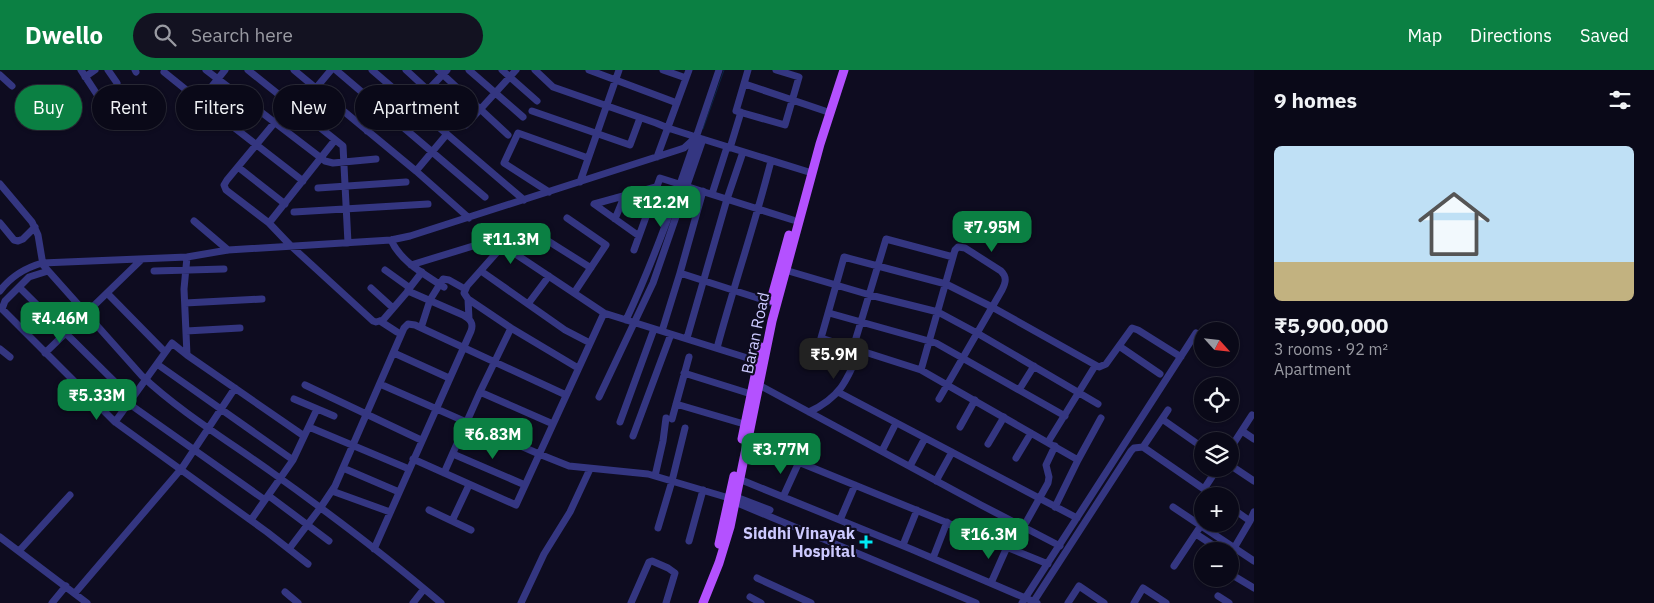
<!DOCTYPE html>
<html lang="en">
<head>
<meta charset="utf-8">
<style>
	:root { --surface:#0a0918; --page:#131221; --text:#f1f3f6; --muted:#999aa2; --line:#2a2a37; --accent:#0b8043 }
	body { margin:0; font-family:"IBM Plex Sans",sans-serif; background:var(--page); color:var(--text); height:100vh; display:flex; flex-direction:column; font-size:19px; white-space:nowrap }
	* { box-sizing:border-box; margin:0 }
	p { font-size:16px; color:var(--muted) }
	.icon { flex:none; width:28px; height:28px; fill:none; stroke:currentColor; stroke-width:2; stroke-linecap:round; stroke-linejoin:round }
	.map { position:relative; flex:1; overflow:hidden }
	.side { display:flex; flex-direction:column; background:var(--surface); width:400px }
	.side>* { flex:none }
	.guide { position:absolute; left:15px; top:15px; width:475px; height:45px; display:flex; gap:10px }
	.needle { width:32px; rotate:117deg }
	.buttons { position:absolute; left:1194px; top:252px; display:grid; gap:10px }
	.buttons a { display:grid; place-items:center; width:45px; height:45px; border-radius:50%; background:var(--surface); box-shadow:0 1px 4px #0004,0 0 0 1px var(--line); font-size:25px }
	.price { position:absolute; translate:-50% -42px; padding:0 11px; border-radius:10px; background:var(--accent); color:#fff; font-size:16px; line-height:32px; filter:drop-shadow(0 1px 2px #0008) }
	.price::after { content:''; position:absolute; left:50%; top:30px; width:15px; height:11px; margin-left:-8px; background:inherit; clip-path:polygon(0 0,100% 0,50% 100%) }
	.price.current { background:#222; color:#fff }
	ul { padding:0; list-style:none }
	li { display:grid; align-content:center; gap:10px; height:265px; padding:0 20px }
	li+li { border-top:1px solid var(--line) }
	li span { display:grid; place-items:center; height:155px; border-radius:8px; color:#555 }
	li>.icon { margin-inline-start:auto }
	span .icon { width:90px; height:90px; fill:#fffc; stroke-width:1 }
	li b { font-size:21px }
	h2 { display:flex; justify-content:space-between; align-items:center; height:60px; padding:0 20px; font-size:21px }
	.pill { padding:0 18px; border-radius:22px; background:var(--surface); box-shadow:0 1px 4px #0004,0 0 0 1px var(--line); font-size:18px; line-height:45px }
	.pill.current { background:var(--accent); color:#fff }
	header { display:flex; align-items:center; gap:30px; box-sizing:border-box; height:70px; padding:0 25px; background:var(--accent); color:#fff }
	header strong { font-size:24px }
	nav { display:flex; gap:28px; margin-inline-start:auto; font-size:18px }
	.search { width:350px; height:45px; background:var(--page); display:flex; align-items:center; gap:12px; box-sizing:border-box; padding:0 18px; border-radius:28px; color:var(--muted); font-size:19px }
	main { display:flex; flex:1; min-height:0 }
	.map>svg:first-child { display:block }
	.lines { fill:none; stroke-linecap:round; stroke-linejoin:round }
	.stream { stroke:#0a2445; stroke-width:1 }
	.minor { stroke:#343681; stroke-width:7 }
	.major { stroke:#b451ff; stroke-width:9 }
	.poi-dot { fill:#00ebf5; stroke:#0e0c20; stroke-width:2 }
	.labels { text-anchor:middle; dominant-baseline:central; stroke-width:4.5; stroke-linejoin:round; paint-order:stroke }
	.street-label { font-size:16px; fill:#cdcaff; stroke:#0e0c20 }
	.poi-label { font-size:16px; font-weight:bold; fill:#cdcaff; stroke:#0e0c20; text-anchor:end }
</style>
</head>
<body>
<header>
<strong>Dwello</strong>
<div class="search"><svg class="icon" aria-label="search" viewBox="0 0 24 24"><circle cx="10" cy="10" r="6"/><path d="M15 15l6 6"/></svg>Search here</div>
<nav><a>Map</a><a>Directions</a><a>Saved</a></nav>
</header>
<main>
<div class="map">
<svg width="1254" height="533" viewBox="0 0 1254 533">
	<rect width="100%" height="100%" fill="#0e0c20"/>
	<g class="lines">
		<path class="stream" d="M703,59L724,0"/>
		<path class="minor" d="M81,0L100,29
			M108,0L117,13
			M135,0L136,2
			M206,0L325,91L333,93L376,89
			M248,0L343,76L348,173
			M294,0L416,101L469,148
			M336,0L485,127
			M372,0L524,130
			M406,0L466,55L516,0
			M438,0L508,65
			M469,0L523,47
			M502,0L537,31
			M535,0L553,17L656,53L668,58L696,67
			M589,0L677,33
			M663,0L686,8
			M748,0L736,41L785,55L799,7L776,0
			M164,2L200,31L225,0
			M0,5L12,16
			M85,7L95,0
			M745,14L825,41
			M316,18L331,0
			M428,20L447,0
			M200,31L303,111
			M290,34L227,110L224,115L226,120L269,153L290,175L373,251L376,252L383,250L408,221L463,245C470,249 474,253 471,261L374,479
			M532,41L630,75L640,48
			M367,61L399,23
			M730,78L741,42
			M657,87L689,0
			M238,97L285,134
			M416,101L447,64
			M580,112L619,0
			M0,114L32,152L38,165L43,195L142,306C179,341 228,371 270,401C329,443 386,486 441,533
			M318,118L406,112
			M549,122L504,93L518,63L588,88
			M712,124L727,77
			M294,142L428,134
			M567,148L606,175L574,223
			M615,149L624,127
			M194,151L228,180
			M0,153L14,170L18,171L23,169L35,157
			M269,153L335,70
			M639,166L594,134L656,117
			M391,170C401,192 424,204 444,217
			M634,180L660,108L793,150
			M187,187L184,219L187,285L304,366
			M411,195L496,169L508,179L604,243L757,291
			M385,200L410,218
			M785,200L870,225L938,242L977,263L1098,334
			M48,201L29,207L5,231L2,239L115,352L172,273L187,285
			M154,201L224,199
			M481,201L565,260L590,273
			M680,203L703,121
			M19,217L118,315
			M371,218L393,238
			M408,220L422,202
			M0,221C11,206 25,198 42,193L187,187L228,180L391,170L410,166L678,80L684,78L696,67L812,103
			M107,223L165,282
			M468,229L469,249
			M185,233L262,229
			M528,234L549,206
			M829,243L936,273L1065,346
			M626,250C664,169 690,84 719,0
			M380,251L397,262
			M421,258L430,230L443,209L449,210L465,219
			M186,261L240,258
			M662,261L680,203L770,232
			M687,268L727,129L743,82
			M1119,276L1160,304
			M717,278C734,215 755,154 771,91
			M853,278L886,169L953,187
			M0,279L10,287
			M45,283L141,190
			M394,283L449,308
			M157,294L293,390
			M578,298L511,258L468,229L464,223L467,216L515,162L521,158L529,159L591,198
			M921,300L955,180L958,177L965,178L1001,201C1007,207 1006,212 1002,220L939,329
			M684,303L751,324
			M380,314L539,384L569,396L648,404L729,428
			M305,315L421,370
			M759,315L981,435L1060,476
			M1019,320L1034,296
			M480,322L553,354
			M838,322L1077,448
			M599,327L653,213L703,69
			M294,329L334,346
			M128,333L265,430
			M676,334L744,354
			M809,342C841,327 847,310 860,280
			M672,349L689,287
			M1162,349L1202,377
			M115,352L267,462L308,494
			M620,352L654,259
			M309,357L409,399
			M960,357L975,330
			M1242,361L1254,369
			M633,366L671,264
			M747,371L1048,494
			M1048,372L1095,296
			M988,374L1004,347
			M1143,377L1168,340
			M1230,379L1252,345
			M882,381L896,353
			M453,384L525,415
			M1016,388L1031,363
			M413,389L516,435L604,243
			M1078,390L921,300L821,268L844,187L946,214L992,237L1099,297L1106,294L1132,258L1138,260L1181,287
			M1230,395L1254,411
			M910,396L925,368
			M343,398L399,422
			M444,403L480,322L511,258
			M655,406L663,371L666,348
			M739,409L911,479L1037,533
			M936,411L952,382
			M1204,419L1217,399
			M332,421L390,442
			M269,426L329,471
			M736,427L770,440
			M783,427L799,392
			M735,432L976,533
			M1055,437L1078,390L1101,348
			M1173,437L1254,491
			M1230,437L1250,451L1254,442
			M429,440L471,460
			M251,450L293,390L317,339
			M840,450L855,415
			M452,451L469,415
			M1024,456L1048,413L1049,407L1046,395L1055,376
			M658,458L672,411L685,358
			M1196,464L1222,481
			M0,467L87,533
			M689,471L703,420
			M903,475L917,440
			M289,479L321,437L335,416L404,258L408,254L415,255L566,325
			M19,481L70,425
			M1230,485L1250,451
			M933,488L947,452
			M1174,496L1202,454
			M1234,506L1254,518
			M757,508L811,533
			M991,513L1007,477
			M285,522L298,533
			M75,523L182,398L235,318
			M1218,526L1229,533
			M750,527L761,533
			M1034,531L1131,381L1134,378L1143,377L1214,426
			M52,533L66,516
			M413,533L424,519
			M521,533L544,484L570,442L590,399
			M631,533L649,492L652,491L668,498L675,503L666,533
			M1022,533L1196,263
			M1068,533L1079,516L1104,533
			M1134,533L1143,518L1166,533"/>
		<path class="major" d="M771,230L789,165
			M742,369L761,277
			M719,474L734,406
			M703,533L719,493L730,457L772,251L820,74L844,0"/>
	</g>
	<path class="poi-dot" d="M863.5 464.5h5v5h5v5h-5v5h-5v-5h-5v-5h5z"/>
	<g class="labels">
		<g class="street-label">
			<text transform="translate(755 263) rotate(-78)">Baran Road</text>
		</g>
		<g class="poi-label">
			<text x="855" y="463">Siddhi Vinayak<tspan x="855" dy="18">Hospital</tspan></text>
		</g>
	</g>
</svg>
<div class="buttons">
<a><svg class="needle" viewBox="-14 -14 28 28"><path d="M0-13l5 13h-10z" fill="#e53935"/><path d="M0 13l5-13h-10z" fill="#999aa2"/></svg></a>
<a><svg class="icon" aria-label="locate" viewBox="0 0 24 24"><circle cx="12" cy="12" r="6"/><path d="M12 2v4M12 18v4M2 12h4M18 12h4"/></svg></a>
<a><svg class="icon" aria-label="layers" viewBox="0 0 24 24"><path d="M12 4l9 5-9 5-9-5zM3 14l9 5 9-5"/></svg></a>
<a>+</a>
<a>−</a>
</div>
<b class="price" style="left:661px;top:158px">₹12.2M</b>
<b class="price" style="left:992px;top:183px">₹7.95M</b>
<b class="price" style="left:511px;top:195px">₹11.3M</b>
<b class="price" style="left:60px;top:274px">₹4.46M</b>
<b class="price current" style="left:834px;top:310px">₹5.9M</b>
<b class="price" style="left:97px;top:351px">₹5.33M</b>
<b class="price" style="left:493px;top:390px">₹6.83M</b>
<b class="price" style="left:781px;top:405px">₹3.77M</b>
<b class="price" style="left:989px;top:490px">₹16.3M</b>
<div class="guide">
<a class="pill current">Buy</a>
<a class="pill">Rent</a>
<a class="pill">Filters</a>
<a class="pill">New</a>
<a class="pill">Apartment</a>
</div>
</div>
<section class="side">
<h2>9 homes<svg class="icon" aria-label="filters" viewBox="0 0 24 24"><path d="M4 7h16M4 17h16"/><circle cx="9" cy="7" r="2"/><circle cx="15" cy="17" r="2"/></svg></h2>
<ul>
<li><span style="background:linear-gradient(#bfe0f5 75%,#c2b280 0)"><svg class="icon" aria-label="home" viewBox="0 0 24 24"><path d="M3 11l9-7 9 7M6 9v11h12V9"/></svg></span><div><b>₹5,900,000</b><p>3 rooms · 92 m²</p><p>Apartment</p></div></li>
</ul>
</section>
</main>
</body>
</html>
